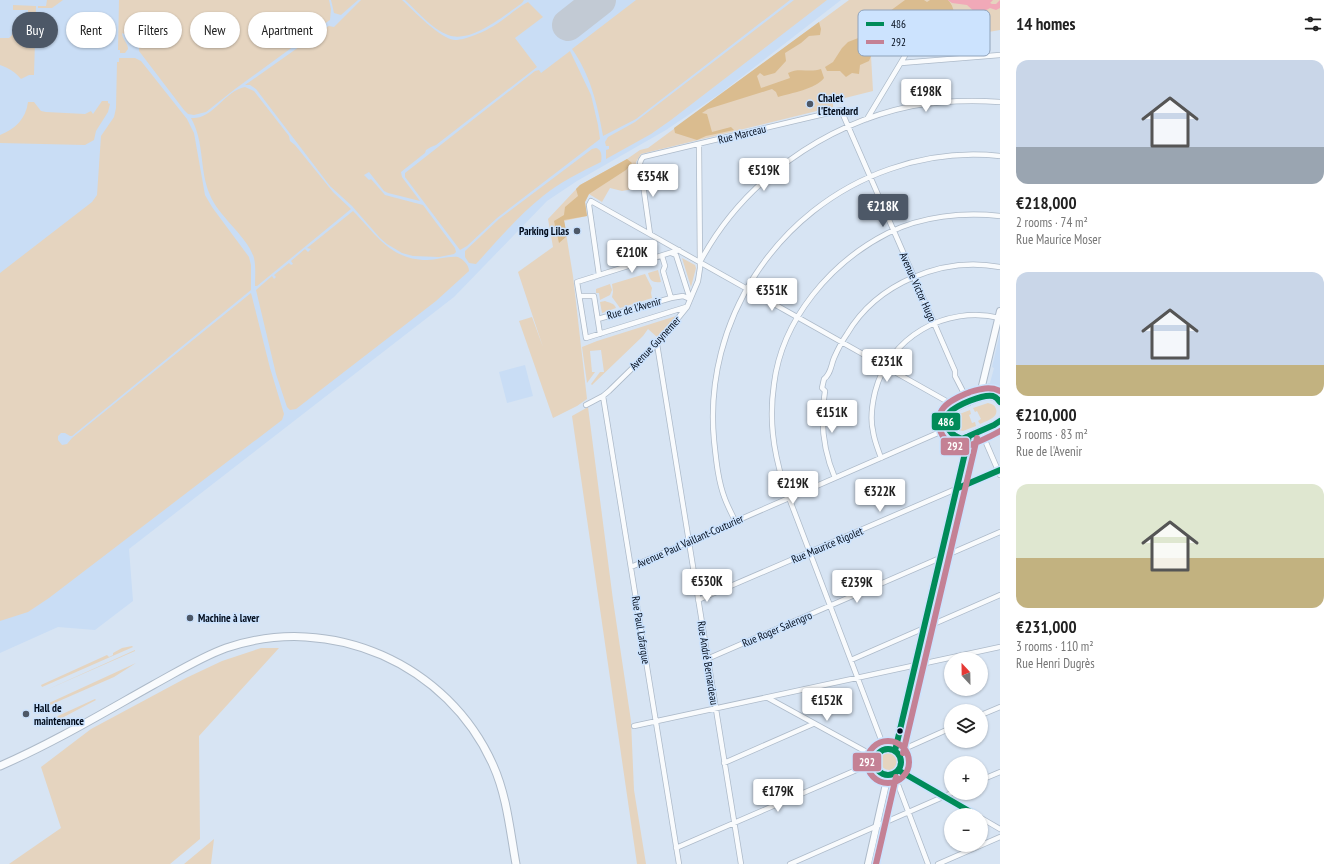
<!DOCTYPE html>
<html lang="en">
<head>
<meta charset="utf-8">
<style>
	:root { --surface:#fff; --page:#f6f6f6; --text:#222; --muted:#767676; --accent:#4d5867 }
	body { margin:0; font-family:"PT Sans Narrow",sans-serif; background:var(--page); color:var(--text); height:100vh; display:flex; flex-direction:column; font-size:15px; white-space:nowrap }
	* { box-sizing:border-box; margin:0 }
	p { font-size:13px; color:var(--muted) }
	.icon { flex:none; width:22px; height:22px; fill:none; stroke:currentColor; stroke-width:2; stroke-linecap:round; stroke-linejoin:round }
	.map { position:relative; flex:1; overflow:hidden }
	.drawer { display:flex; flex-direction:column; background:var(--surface); width:340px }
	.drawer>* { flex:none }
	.top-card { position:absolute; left:12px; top:12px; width:380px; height:36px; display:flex; gap:8px }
	.needle { width:26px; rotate:338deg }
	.fabs { position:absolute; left:944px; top:652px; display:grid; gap:8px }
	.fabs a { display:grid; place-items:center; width:44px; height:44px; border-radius:50%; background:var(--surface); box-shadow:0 1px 3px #0004; font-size:20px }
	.price { position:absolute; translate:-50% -34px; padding:0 9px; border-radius:4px; background:#fff; color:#222; font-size:13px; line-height:26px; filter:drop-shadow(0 1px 2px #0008) }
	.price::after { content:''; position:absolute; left:50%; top:24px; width:12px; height:9px; margin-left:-6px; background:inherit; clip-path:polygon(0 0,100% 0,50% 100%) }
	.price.on { background:var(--accent); color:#fff }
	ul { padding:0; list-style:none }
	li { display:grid; align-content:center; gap:8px; height:212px; padding:0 16px }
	li span { display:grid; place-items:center; height:124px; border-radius:12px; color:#555 }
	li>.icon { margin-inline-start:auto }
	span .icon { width:72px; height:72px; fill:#fffc; stroke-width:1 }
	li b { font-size:17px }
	h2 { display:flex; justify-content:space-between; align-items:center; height:48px; padding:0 16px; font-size:17px }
	.chip { padding:0 14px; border-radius:18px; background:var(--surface); box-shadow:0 1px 3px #0004; font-size:14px; line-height:36px }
	.chip.on { background:var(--accent); color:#fff }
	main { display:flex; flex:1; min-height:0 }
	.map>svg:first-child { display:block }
	.built { fill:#c9ddf5 }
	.green { fill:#e5d4bf }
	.forest { fill:#dabc8f }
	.water { fill:#f1a9b8 }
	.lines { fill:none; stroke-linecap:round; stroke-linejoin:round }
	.runway { stroke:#c2cad4; stroke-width:32 }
	.street-casing { stroke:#adbac9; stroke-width:6 }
	.secondary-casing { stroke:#adbac9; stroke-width:8 }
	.primary-casing { stroke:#adbac9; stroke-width:9 }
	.street { stroke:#f9fbfd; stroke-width:4.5 }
	.secondary { stroke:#f9fbfd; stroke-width:6 }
	.primary { stroke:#f9fbfd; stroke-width:7 }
	.bus-1-casing { stroke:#cce3fe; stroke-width:9 }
	.bus-2-casing { stroke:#cce3fe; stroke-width:9 }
	.bus-1 { stroke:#008b59; stroke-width:6 }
	.bus-2 { stroke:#c48195; stroke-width:6 }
	.poi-dot { fill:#4d5867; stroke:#cce3fe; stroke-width:1.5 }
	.bus-dot { fill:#020c1b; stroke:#cce3fe; stroke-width:1.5 }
	.labels { text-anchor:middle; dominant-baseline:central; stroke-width:3; stroke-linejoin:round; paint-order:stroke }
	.poi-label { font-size:11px; font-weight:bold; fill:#020c1b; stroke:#cce3fe; text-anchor:start }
	.street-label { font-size:11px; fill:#020c1b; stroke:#cce3fe }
	.key { fill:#cce3fe; stroke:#8fa2ba; stroke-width:1 }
	.key-label { font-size:11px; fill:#020c1b }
	.line-badge { stroke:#cce3fe; stroke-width:1.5 }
	.badge-label { font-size:11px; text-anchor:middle; font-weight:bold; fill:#fff }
</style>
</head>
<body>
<main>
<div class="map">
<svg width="1000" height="864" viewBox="0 0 1000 864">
	<rect width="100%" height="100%" fill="#d7e4f3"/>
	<path class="built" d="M0,0H841L721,93L666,130L577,181L547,201L454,297L129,549L133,601L95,630L58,627L0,653Z
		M1000,333V393L994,390H987L988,383H990L994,368L992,367Z
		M525,365L533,396L507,403L499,372Z"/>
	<path class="green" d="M46,0H63L52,8H38V6H46L47,0Z
		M119,0H329L331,9L330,20L327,22L235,89L206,112L194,115L188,114L184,110L139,51V46L150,38L141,26L135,30L132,27L124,34L122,33C122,39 128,43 128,49L125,53H120V50H118Z
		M331,0H358L341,15L334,13Z
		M361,0H402C413,10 440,39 455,40C466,40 486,31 495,25C507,18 516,8 528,2L543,17L515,38L537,67L436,145L431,147L426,150L425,153L401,172L402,177L420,201L388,193L384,191L369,172L364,175L369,180L371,179L385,195L423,205L455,248L456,252L454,254L439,257L413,256L402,253L387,244L380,238L352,206L330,186L256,89L250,85H245L330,25L329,26L334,27Z
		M405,0H524L522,3C505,15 470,44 448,35C432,29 418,12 405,0Z
		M636,0H790L636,119L603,136C598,106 590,74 572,49Z
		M794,0H827L671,120L651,134L606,159V150L609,149V146H606L605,142L608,137L635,122Z
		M849,0H1000V30L913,45L871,56L873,91L833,101V107L641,154L636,162L639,188L622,191L610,188L602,202L589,194L585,202L587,216L564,221L573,276L587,399L577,406L553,418L519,321L532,317L543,347L518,272L553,247L548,219L580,185L627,159L640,150L648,148Z
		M13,5L36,6L34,75H29L21,79C15,72 9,68 0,65V38H9L12,35V32H28V10H13Z
		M570,51L591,95L598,125L600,139L497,218L467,246L460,250L405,177V173L535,71L539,70L541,73Z
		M119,58H135L141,61L187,119L194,133L205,195L212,207L249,257L251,265V290L72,436H70L65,433H61L58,436V440L62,445L67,444L72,438L251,293L270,368L284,414L282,420L49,598L28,612L0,621V273L92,202L97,195L101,136L114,117L116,108L117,62H119Z
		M245,87L254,91L289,136L290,141L295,145L333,192L351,209L257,286H255C255,277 256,267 254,258C248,237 218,216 210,195C199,170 205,143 191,118C213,120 224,91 245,87Z
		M102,101H108V103L110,104L108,112L96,131L94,140L85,145L0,143V135C15,129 26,119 28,102H34L41,111L46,112L85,114L91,111L93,114Z
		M596,148C602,150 602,156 601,162C581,172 560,182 543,196C518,216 497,241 476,264L469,263L465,257V251L499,219L580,158L592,149Z
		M353,211C376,234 390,260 427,260C437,260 448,256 458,257C464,260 469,265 469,271L436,301L296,409L290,410L287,407L276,374L256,290L272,276L274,279L276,277L274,275L289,263L291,265L293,264L291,261L305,249L308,252L311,249L307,248Z
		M682,258L695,265L696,268L691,287Z
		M658,270L661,282C653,283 650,281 648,273Z
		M645,274L652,288L651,293L652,298L620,308L612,297L613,292L612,284Z
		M610,284L612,290L610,295L600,300L599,293H596V289Z
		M605,301C610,303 614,303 616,308L602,313L600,302Z
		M676,316L657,337L648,329L643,336L592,385L591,384L600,372H604L601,350L590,351L592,372H595L587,383L582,347L597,341Z
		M988,403C992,404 995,405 996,409C999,418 986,421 980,424L978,421L981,419L977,411L975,412L973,408Z
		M588,407L613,600L631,721L634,790L646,864H637L572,416Z
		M970,410L971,414L969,415L972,423L975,422L976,426L963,431L958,430L953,425L954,418L957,415Z
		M132,646L133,647L42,687L41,685L107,655L109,657L113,655V653L122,648Z
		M261,648H279L199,736L200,839L170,864H9L61,828L41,767L91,729L186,678L222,661Z
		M135,650V651L44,691Z
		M136,663L114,677L50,705L49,703Z
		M95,699L96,700L60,719L57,718L58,716Z
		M880 761a9 9 0 1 1 18 0a9 9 0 1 1-18 0Z
		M214,839L211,864H184Z"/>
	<path class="forest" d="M905,0H924L927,2L930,0H948C957,9 953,24 963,33V37L913,45L871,56L869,61L860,65L859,74L852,73L846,77L840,71H827L825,67L833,62L842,48L848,42L866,35L876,27L890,11Z
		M819,22L821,29L820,35L809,36L801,43L785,53L786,61L775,73L764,76L760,73L757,76L761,88L790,78L788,73C799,67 809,73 821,69L824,78C816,89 791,93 778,97L776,92L772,89L708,109L702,113L707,114L712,132L731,127L734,130L706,136L697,140L675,133L674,128Z
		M627,159L632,163L626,170L589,194L585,202L587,216L564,220L567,236L559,243L554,221L564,215L565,207L578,196L576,189L580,185Z"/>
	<path class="water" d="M948,0H993L990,3L992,4H996L1000,0V8L996,10L990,8L981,13H976L967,5L952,3Z"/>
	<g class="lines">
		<path class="runway" d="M568,25L600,0"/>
		<g class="street-casing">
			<path id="street" d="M901,63L1000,55
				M867,119L909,49
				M650,234L640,163L641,160L643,157L841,110L955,371V376L969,403
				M679,250L577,282L586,338L686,307
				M671,253L676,255L690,299
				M662,256L665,266L663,271L671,298
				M700,262C742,182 824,124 912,106C941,101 970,100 1000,102
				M599,275L589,205L591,201L948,402L955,409
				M580,296H594L600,334
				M598,319L671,298L683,296L690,299
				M657,344L741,864
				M603,396L679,864
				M586,405L603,396L609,391L657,344L687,307L698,281L700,268L699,145
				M981,431L1000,475
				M881,458C878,449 874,440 873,431C870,419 872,405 875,392C889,337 945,305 1000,318
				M835,478C823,450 820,421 825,391L822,388L824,379C831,374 831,365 834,358C838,349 842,341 847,334C877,283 943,256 1000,267
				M735,521C732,514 728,507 725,499C718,481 716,459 714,440C703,321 777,208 890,169C924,157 963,152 1000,156
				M631,567L947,429
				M698,600L1000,470
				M707,659L1000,532
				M851,660L1000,595
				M768,698L872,755L876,759
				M981,715L1000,707
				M634,726L1000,647
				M885,750L783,482C773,449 769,419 774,384C782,319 831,262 888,233C922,216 963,212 1000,216
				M897,753L904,749L951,728
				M724,763L813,724
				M898,770L976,815
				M894,774L928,864
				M981,780L1000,772
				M981,818L1000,829
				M676,848L875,762
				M790,864L952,793
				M938,864L1000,837"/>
		</g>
		<g class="secondary-casing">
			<path id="secondary" d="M981,397V390L1000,311
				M1000,402C997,398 994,396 989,396C981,395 955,407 949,413C940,424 951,437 962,439L994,425L1000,421
				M994,425L1000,431
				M875 762a13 13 0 1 1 26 0a13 13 0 1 1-26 0Z
				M895,751L969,436
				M868,864L888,775"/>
		</g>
		<g class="primary-casing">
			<path id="primary" d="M0,766C53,743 103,713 153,685C177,672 201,657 226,648C331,612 448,664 493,765C507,796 510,831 516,864"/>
		</g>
		<use href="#street" class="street"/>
		<use href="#secondary" class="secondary"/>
		<use href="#primary" class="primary"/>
		<g class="bus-1-casing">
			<path id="bus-1" d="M1000,402C998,399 996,397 993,396C983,394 956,405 949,413C940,424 952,436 962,439L994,425L1000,421
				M958,488L1000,470
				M875 762a13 13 0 1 1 26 0a13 13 0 1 1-26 0Z
				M895,751L969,436
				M898,770L976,815"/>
		</g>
		<g class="bus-2-casing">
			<path id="bus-2" d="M1000,391C990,386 980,389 970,392C961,396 947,401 942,410C932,425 946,450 963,447C971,446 993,435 1000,431
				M867 762a21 21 0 1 1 42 0a21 21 0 1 1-42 0Z
				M903,753L977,438
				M876,864L896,777"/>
		</g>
		<use href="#bus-1" class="bus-1"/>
		<use href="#bus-2" class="bus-2"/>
	</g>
	<g class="poi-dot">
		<circle cx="810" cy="104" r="4"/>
		<circle cx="577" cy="231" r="4"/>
		<circle cx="190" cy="618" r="4"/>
		<circle cx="26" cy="714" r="4"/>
	</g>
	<circle class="bus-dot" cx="900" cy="731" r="3.5"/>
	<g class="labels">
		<g class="poi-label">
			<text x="818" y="98">Chalet<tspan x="818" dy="13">l'Etendard</tspan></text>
			<text x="569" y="231" text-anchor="end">Parking Lilas</text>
			<text x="198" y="618">Machine à laver</text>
			<text x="34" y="708">Hall de<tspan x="34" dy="13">maintenance</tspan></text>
		</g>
		<g class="street-label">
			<text transform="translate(742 134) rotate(-14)">Rue Marceau</text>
			<text transform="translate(918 287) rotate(66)">Avenue Victor Hugo</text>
			<text transform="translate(634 308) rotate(-16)">Rue de l'Avenir</text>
			<text transform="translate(655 343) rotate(-47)">Avenue Guynemer</text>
			<text transform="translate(690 541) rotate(-24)">Avenue Paul Vaillant-Couturier</text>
			<text transform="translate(827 545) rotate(-23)">Rue Maurice Rigolet</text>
			<text transform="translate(777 629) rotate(-23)">Rue Roger Salengro</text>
			<text transform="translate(641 630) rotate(81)">Rue Paul Lafargue</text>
			<text transform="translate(708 663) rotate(81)">Rue André Bernardeau</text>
		</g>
	</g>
	<rect x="858" y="10" width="132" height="46" rx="6" class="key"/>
	<rect x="866" y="22" width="18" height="4" fill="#008b59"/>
	<rect x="866" y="40" width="18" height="4" fill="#c48195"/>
	<g class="key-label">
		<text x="891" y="28">486</text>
		<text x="891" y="46">292</text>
	</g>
	<g class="line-badge">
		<rect x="931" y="412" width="30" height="19" rx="4" fill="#008b59"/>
		<rect x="940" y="437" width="30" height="19" rx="4" fill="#c48195"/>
		<rect x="852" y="752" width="30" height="20" rx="4" fill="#c48195"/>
	</g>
	<g class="badge-label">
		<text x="946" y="426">486</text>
		<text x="955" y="450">292</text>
		<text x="867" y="766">292</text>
	</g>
</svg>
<div class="fabs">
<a><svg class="needle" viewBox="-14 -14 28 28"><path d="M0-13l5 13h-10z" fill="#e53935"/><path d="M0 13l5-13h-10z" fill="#767676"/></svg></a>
<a><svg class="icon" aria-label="layers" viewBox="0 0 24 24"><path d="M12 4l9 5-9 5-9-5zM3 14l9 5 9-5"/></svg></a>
<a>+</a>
<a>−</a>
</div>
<b class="price" style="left:926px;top:113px">€198K</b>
<b class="price" style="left:764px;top:192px">€519K</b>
<b class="price" style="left:653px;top:198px">€354K</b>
<b class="price on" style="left:883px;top:228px">€218K</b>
<b class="price" style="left:632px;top:274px">€210K</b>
<b class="price" style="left:772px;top:312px">€351K</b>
<b class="price" style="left:887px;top:383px">€231K</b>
<b class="price" style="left:832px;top:434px">€151K</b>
<b class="price" style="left:793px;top:505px">€219K</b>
<b class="price" style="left:880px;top:513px">€322K</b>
<b class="price" style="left:707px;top:603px">€530K</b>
<b class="price" style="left:857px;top:604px">€239K</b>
<b class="price" style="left:827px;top:722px">€152K</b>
<b class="price" style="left:778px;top:813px">€179K</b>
<div class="top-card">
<a class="chip on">Buy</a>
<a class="chip">Rent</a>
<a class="chip">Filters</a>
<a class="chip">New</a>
<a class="chip">Apartment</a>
</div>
</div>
<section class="drawer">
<h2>14 homes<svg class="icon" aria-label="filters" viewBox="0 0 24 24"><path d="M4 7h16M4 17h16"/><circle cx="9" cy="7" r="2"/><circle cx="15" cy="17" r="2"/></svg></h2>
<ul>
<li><span style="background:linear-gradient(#c9d6e8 70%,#9aa5b1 0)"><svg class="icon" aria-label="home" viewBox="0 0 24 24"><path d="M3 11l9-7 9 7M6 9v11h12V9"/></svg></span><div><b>€218,000</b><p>2 rooms · 74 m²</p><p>Rue Maurice Moser</p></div></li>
<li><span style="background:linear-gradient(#c9d6e8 75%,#c2b280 0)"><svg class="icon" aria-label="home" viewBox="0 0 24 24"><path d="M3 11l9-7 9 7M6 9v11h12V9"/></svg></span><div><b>€210,000</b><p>3 rooms · 83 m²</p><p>Rue de l'Avenir</p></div></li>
<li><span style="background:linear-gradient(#dfe7d0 60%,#c2b280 0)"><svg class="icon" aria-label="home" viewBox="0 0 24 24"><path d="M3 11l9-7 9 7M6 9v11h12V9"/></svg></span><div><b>€231,000</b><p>3 rooms · 110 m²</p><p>Rue Henri Dugrès</p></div></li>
</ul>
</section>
</main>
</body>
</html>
